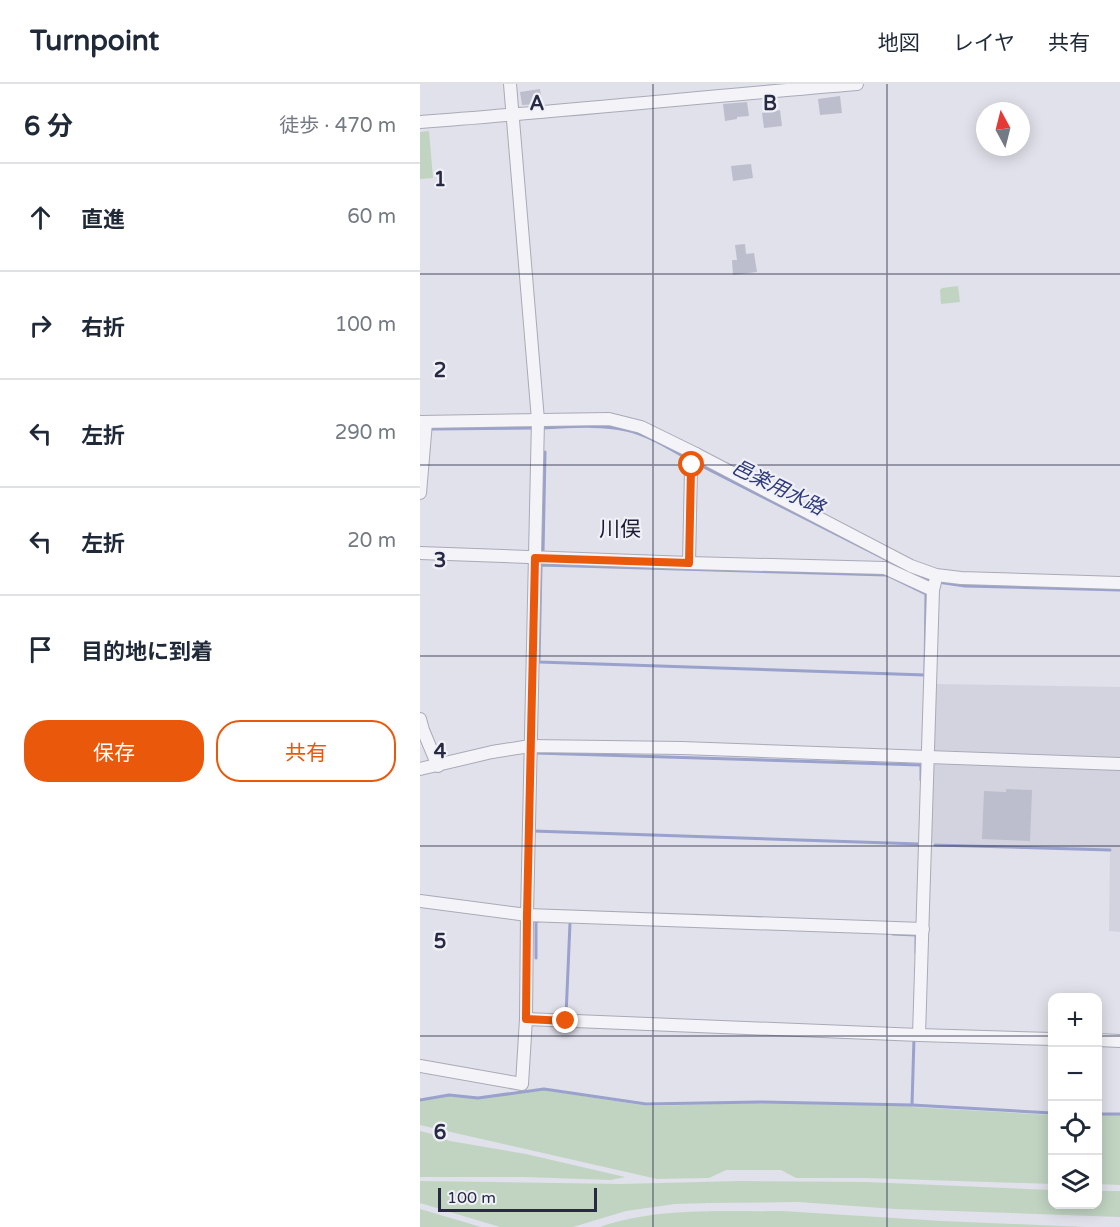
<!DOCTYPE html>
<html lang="ja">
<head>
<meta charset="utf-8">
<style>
  :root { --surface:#fff; --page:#f6f6f7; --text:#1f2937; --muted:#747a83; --line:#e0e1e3; --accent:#ea580c }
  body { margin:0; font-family:"Varela Round","Noto Sans JP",sans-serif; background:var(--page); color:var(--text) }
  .controls { position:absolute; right:18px; bottom:18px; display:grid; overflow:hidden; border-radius:12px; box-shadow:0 3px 15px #0003 }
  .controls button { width:54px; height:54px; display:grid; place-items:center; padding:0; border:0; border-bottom:2px solid var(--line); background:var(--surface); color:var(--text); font:30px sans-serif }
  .compass { position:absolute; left:556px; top:18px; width:54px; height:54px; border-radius:50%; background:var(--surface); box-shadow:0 3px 15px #0003; rotate:353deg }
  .scale { position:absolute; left:18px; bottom:15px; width:159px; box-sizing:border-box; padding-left:6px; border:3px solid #282943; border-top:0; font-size:16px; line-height:21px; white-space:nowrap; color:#282943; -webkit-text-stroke:4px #f0f1f7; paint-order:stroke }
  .stop { position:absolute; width:18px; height:18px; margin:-14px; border:4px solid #ea580c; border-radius:50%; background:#fff }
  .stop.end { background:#ea580c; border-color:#fff; box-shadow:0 2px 6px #0008 }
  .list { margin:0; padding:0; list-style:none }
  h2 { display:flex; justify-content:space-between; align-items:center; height:78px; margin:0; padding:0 24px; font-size:26px }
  h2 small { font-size:20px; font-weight:400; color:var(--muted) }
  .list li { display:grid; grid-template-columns:39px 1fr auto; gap:18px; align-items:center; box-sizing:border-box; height:108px; padding:0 24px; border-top:2px solid var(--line) }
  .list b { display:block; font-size:22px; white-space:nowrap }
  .list em { font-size:20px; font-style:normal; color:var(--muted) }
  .actions { display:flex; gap:12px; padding:18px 24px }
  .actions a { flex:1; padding:14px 0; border:2px solid var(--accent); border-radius:24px; text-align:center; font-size:21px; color:var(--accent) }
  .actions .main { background:var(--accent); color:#fff }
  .icon { flex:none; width:33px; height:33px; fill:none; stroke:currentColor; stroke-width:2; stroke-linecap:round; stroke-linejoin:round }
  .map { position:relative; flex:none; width:700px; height:1143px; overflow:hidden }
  header { display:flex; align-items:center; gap:36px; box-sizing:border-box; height:84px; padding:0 30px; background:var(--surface); border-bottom:2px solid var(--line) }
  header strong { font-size:28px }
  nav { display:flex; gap:33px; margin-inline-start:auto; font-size:21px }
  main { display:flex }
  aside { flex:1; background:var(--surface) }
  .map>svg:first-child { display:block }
  .built { fill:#d2d3df }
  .green { fill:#c1d4c2 }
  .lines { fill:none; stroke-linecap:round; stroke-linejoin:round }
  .stream { stroke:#99a1cc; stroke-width:3 }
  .building { fill:#bdbecd }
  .minor-casing { stroke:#a9aab8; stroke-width:14 }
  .minor { stroke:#f3f3f8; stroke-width:12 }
  .route { stroke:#ea580c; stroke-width:8 }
  .grid { fill:none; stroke:#282943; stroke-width:1.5; stroke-opacity:0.55 }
  .labels { text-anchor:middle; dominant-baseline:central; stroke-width:4.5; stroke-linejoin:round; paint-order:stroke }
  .water-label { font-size:20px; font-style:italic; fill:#2f3879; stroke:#f0f1f7 }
  .quarter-label { font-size:21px; fill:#1a1a33; stroke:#f0f1f7 }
  .grid-label { font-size:20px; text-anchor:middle; font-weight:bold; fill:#282943; stroke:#f0f1f7; stroke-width:4.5; stroke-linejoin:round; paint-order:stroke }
</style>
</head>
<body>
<header>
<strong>Turnpoint</strong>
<nav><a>地図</a><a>レイヤ</a><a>共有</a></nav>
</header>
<main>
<aside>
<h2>6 分<small>徒歩 · 470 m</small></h2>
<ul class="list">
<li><svg class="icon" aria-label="ahead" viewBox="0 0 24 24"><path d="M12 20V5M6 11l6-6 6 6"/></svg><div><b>直進</b></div><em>60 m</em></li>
<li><svg class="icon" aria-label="right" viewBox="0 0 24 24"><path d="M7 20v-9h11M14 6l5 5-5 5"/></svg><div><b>右折</b></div><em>100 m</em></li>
<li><svg class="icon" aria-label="left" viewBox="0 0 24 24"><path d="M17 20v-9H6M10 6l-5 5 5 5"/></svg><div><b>左折</b></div><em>290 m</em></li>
<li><svg class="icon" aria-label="left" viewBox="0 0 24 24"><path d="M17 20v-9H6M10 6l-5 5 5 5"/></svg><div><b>左折</b></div><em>20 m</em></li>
<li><svg class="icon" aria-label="arrive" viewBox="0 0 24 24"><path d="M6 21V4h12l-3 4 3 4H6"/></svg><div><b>目的地に到着</b></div></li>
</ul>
<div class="actions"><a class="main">保存</a><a>共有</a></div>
</aside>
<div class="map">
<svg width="700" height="1143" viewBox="0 0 700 1143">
  <rect width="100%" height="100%" fill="#e0e1ea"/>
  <path class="built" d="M 516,600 L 700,603 L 700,848 L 689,847 L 690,765 L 511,759 Z"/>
  <g class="green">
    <path d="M 9,47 L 13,94 L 0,95 L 0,48 Z"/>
    <path d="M 538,202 L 540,218 L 521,220 L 520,206 L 522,204 Z"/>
    <path d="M 123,1006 L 228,1022 L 335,1019 L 489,1022 L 492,1023 L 632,1031 L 632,1100 L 446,1094 L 376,1094 L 361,1086 L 306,1086 L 289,1094 L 237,1095 L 0,1041 L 0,1017 L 29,1012 L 58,1015 Z"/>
    <path d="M 678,1031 L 700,1031 L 700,1101 L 678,1100 Z"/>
    <path d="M 0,1047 L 12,1050 L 30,1057 L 106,1070 L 205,1093 L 191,1096 L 104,1093 L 0,1093 Z"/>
    <path d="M 0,1097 L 201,1100 L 320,1097 L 446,1098 L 632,1106 L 632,1120 L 678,1120 L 678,1107 L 700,1107 L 700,1133 L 475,1125 L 378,1118 L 290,1119 L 255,1120 L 206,1127 L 153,1143 L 80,1143 L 0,1119 Z"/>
    <path d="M 0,1125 L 61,1143 L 0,1143 Z"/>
    <path d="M 362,1127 L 522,1137 L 665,1143 L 180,1143 C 238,1123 301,1128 362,1127 Z"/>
  </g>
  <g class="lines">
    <g class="stream">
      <path d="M 122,344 C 149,343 179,340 206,346 C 229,351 250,365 270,376"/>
      <path d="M 8,345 L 115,344"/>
      <path d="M 276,379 L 479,482"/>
      <path d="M 123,469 L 125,368"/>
      <path d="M 121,481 L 467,491 L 506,510 L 505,591 L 119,578 Z"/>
      <path d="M 487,487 L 512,496"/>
      <path d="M 518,498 L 545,502 L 700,506"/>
      <path d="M 116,669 L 501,681 L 501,696"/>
      <path d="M 113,747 L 499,760"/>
      <path d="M 515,761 L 690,766"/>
      <path d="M 473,850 L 496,851 L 496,869"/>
      <path d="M 116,874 L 116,837 L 119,837"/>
      <path d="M 146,932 L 150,839"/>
      <path d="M 0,1016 L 29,1011 L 58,1014 L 124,1005 L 226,1020 L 339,1018 L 492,1021 L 632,1029"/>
      <path d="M 492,1021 L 494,954"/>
      <path d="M 678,1030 L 700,1030"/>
    </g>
  </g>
  <g class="building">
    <path d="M 120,5 L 122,20 L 102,21 L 100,8 Z"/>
    <path d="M 420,12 L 422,29 L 400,31 L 398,15 Z"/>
    <path d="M 327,18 L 329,32 L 317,33 L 317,35 L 305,37 L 303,20 Z"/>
    <path d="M 360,26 L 362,42 L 344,44 L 342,29 Z"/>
    <path d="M 331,80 L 333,94 L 313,97 L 311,82 Z"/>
    <path d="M 325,160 L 326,170 L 334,169 L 337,188 L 313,191 L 312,176 L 317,176 L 315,161 Z"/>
    <path d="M 586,705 L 612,706 L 610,757 L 562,755 L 564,707 L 586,708 Z"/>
  </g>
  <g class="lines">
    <g class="minor-casing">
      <g id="minor">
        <path d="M 0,38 C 146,27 291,12 437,0"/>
        <path d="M 0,338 L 189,335 L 221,343 L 276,370 L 491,482 L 516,491 L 541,494 L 700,499"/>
        <path d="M 0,409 L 6,338"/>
        <path d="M 0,469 L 269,479 L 465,484 L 513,506"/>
        <path d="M 269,479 L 271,385 L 276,370"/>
        <path d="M 0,635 L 3,646 L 18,682"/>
        <path d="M 0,685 L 72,668 L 110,662 L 262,664 L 700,680"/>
        <path d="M 0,817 L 107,831 L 503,845"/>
        <path d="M 106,935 L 499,951 L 632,955"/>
        <path d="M 499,951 L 513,506 L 515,498"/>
        <path d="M 678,956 L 700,957"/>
        <path d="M 0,982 L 102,1000 L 106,935 L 107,831 L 118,336 L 90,0"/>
      </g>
    </g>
    <use href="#minor" class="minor"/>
  </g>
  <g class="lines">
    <path class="route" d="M 146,937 L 106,935 L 107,831 L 115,474 L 269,479 L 271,385 L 272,381"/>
  </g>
  <path class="grid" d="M 233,0 L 233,1143M 467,0 L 467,1143M 0,190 L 700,190M 0,381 L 700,381M 0,572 L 700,572M 0,762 L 700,762M 0,952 L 632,952M 678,952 L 700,952"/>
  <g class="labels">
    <g class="water-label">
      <text transform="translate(358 404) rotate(26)">邑楽用水路</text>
    </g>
    <g class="quarter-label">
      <text x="200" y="445">川俣</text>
    </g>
  </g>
  <g class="grid-label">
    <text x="117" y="26">A</text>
    <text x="350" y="26">B</text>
    <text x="20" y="102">1</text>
    <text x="20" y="293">2</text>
    <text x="20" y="483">3</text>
    <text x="20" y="674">4</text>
    <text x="20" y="864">5</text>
    <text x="20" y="1055">6</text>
  </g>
</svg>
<div class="controls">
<button>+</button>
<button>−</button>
<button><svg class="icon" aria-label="locate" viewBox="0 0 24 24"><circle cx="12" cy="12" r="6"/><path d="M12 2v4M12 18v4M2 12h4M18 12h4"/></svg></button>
<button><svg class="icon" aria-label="layers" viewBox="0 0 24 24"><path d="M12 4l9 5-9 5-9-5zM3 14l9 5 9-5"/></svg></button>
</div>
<svg class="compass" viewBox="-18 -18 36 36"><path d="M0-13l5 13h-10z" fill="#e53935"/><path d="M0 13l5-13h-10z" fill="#747a83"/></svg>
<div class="scale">100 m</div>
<div class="stop" style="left:272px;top:381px"></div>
<div class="stop end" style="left:146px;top:937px"></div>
</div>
</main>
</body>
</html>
